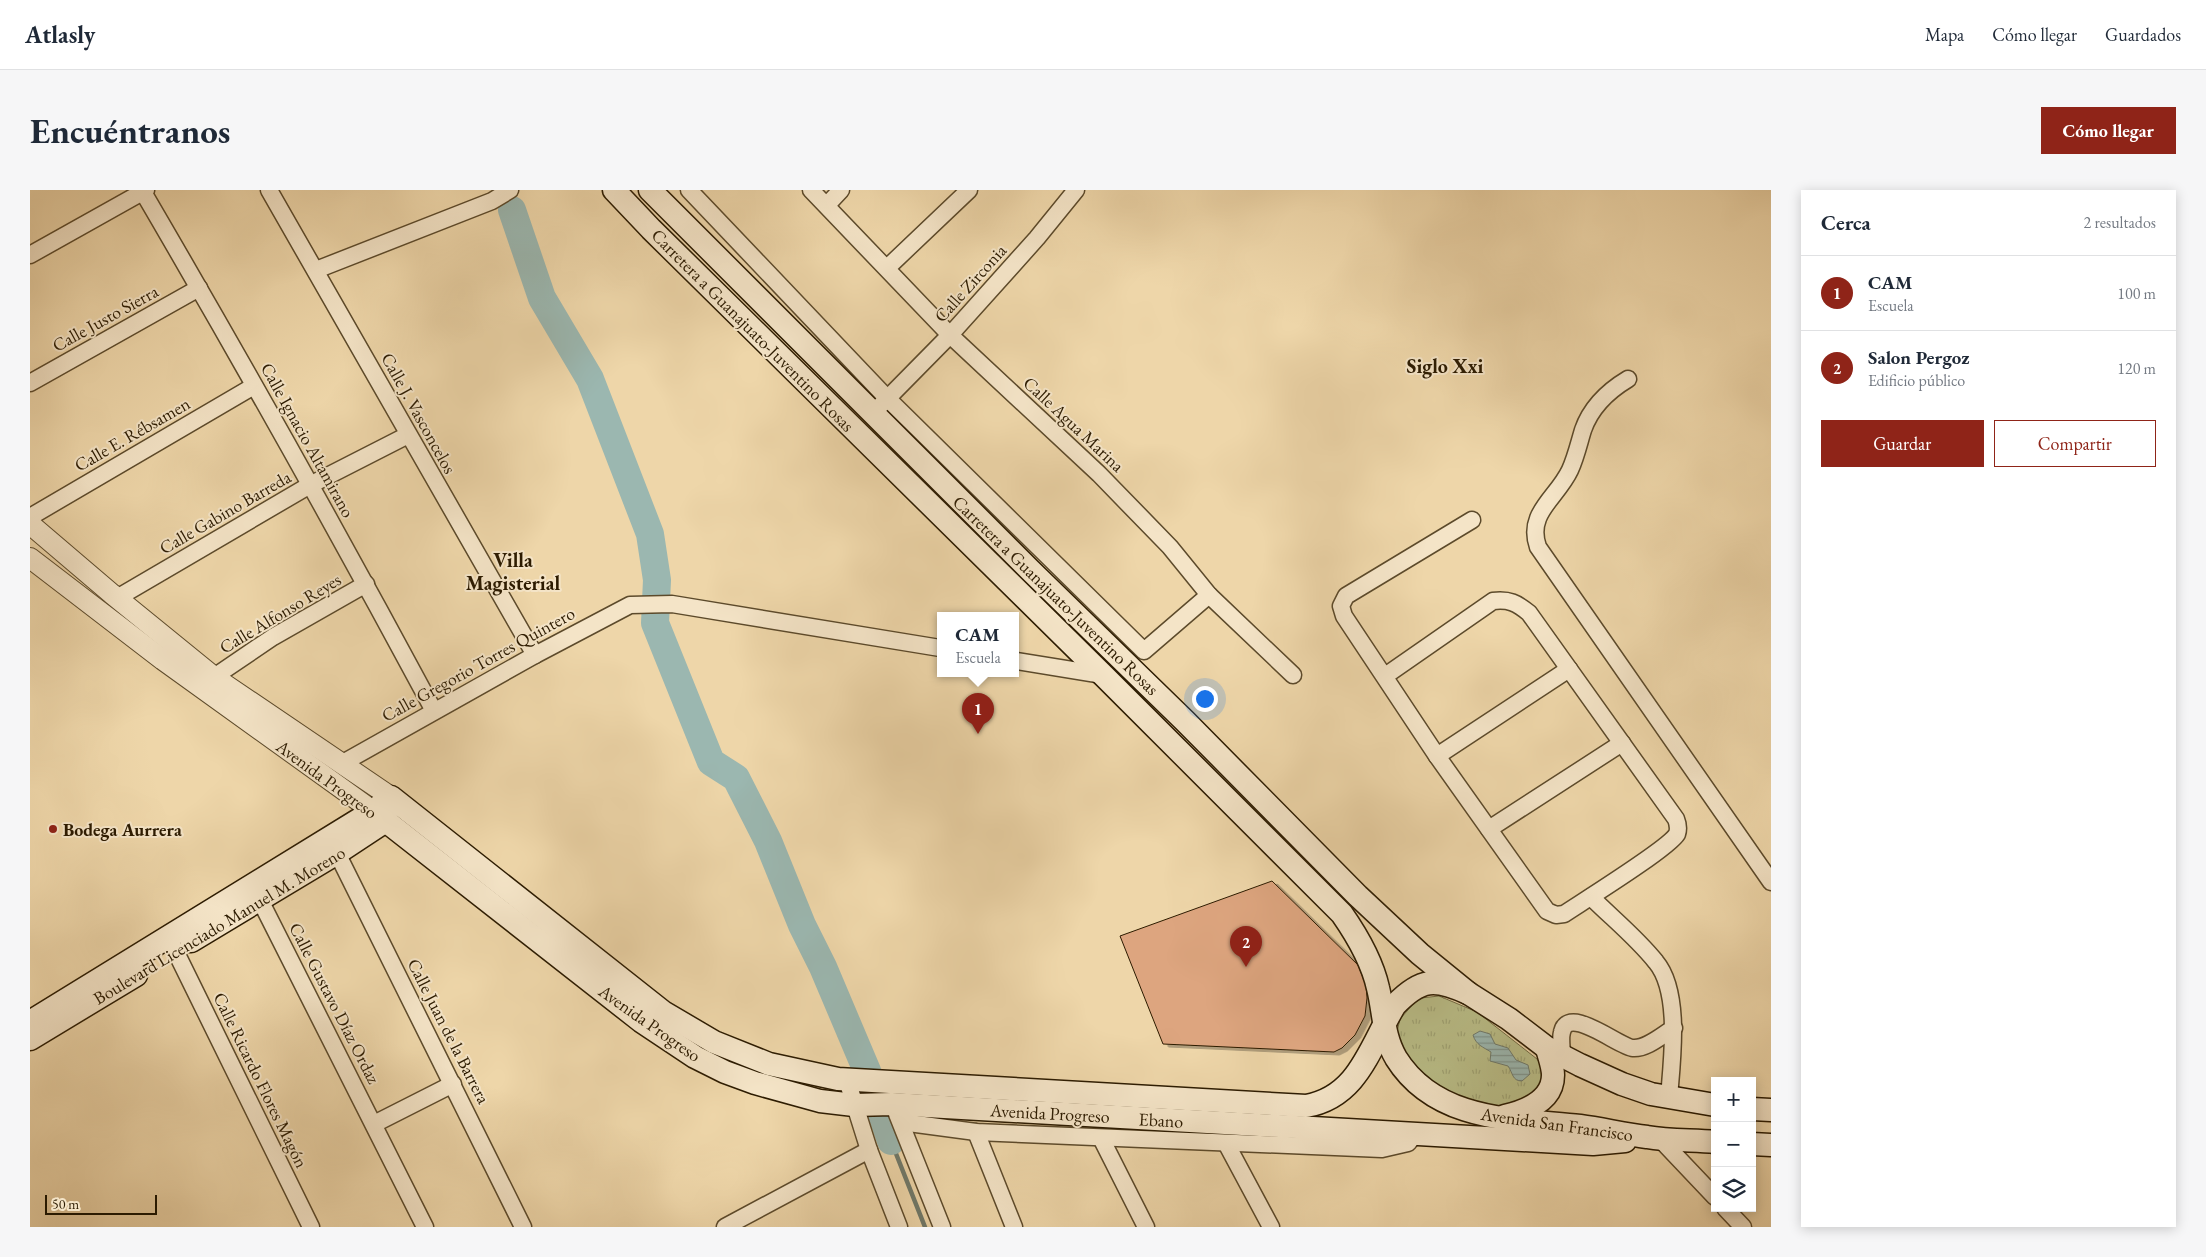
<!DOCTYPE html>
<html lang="es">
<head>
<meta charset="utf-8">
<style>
  :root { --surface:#fff; --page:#f6f6f7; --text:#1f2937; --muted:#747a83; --line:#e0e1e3; --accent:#8f2418 }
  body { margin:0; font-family:"EB Garamond",serif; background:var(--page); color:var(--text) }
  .controls { position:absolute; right:15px; bottom:15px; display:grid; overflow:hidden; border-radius:0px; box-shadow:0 2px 12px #0003 }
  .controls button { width:45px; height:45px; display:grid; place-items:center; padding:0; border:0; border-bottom:1px solid var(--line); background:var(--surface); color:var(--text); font:25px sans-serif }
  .scale { position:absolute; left:15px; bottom:12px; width:112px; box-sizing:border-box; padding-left:5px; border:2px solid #2c1b01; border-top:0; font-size:14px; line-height:18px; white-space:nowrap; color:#2c1b01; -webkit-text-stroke:4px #f4e4c7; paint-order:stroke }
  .you { position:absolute; left:1174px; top:508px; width:18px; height:18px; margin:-12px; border:4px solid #fff; border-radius:50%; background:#1a73e8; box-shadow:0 0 0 8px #1a73e833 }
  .badge { display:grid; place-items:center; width:32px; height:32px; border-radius:50%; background:var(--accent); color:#fff; font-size:16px; font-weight:700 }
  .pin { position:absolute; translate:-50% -41px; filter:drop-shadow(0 1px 2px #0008) }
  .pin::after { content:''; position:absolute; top:26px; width:18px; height:15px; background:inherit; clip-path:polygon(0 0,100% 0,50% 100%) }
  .popup { position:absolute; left:907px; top:422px; width:82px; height:65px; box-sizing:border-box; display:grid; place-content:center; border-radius:0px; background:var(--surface); filter:drop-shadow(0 1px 4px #0005); font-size:16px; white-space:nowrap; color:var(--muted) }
  .popup b { font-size:19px; color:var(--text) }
  .popup::after { content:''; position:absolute; left:50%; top:100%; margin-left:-10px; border:10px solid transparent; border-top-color:var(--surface) }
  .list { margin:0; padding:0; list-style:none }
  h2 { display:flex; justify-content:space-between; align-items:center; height:65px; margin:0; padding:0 20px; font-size:21px }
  h2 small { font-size:16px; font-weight:400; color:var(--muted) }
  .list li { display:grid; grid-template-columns:32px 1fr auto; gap:15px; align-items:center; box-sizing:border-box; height:75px; padding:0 20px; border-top:1px solid var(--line) }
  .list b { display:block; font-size:19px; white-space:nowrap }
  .list p { margin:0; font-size:16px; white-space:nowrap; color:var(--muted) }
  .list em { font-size:16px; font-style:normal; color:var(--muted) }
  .actions { display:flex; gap:10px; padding:15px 20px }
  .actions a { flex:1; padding:11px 0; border:1px solid var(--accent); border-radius:0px; text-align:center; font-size:18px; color:var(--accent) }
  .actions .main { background:var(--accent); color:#fff }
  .icon { flex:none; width:28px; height:28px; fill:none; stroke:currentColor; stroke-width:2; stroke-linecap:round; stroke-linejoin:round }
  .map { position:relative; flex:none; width:1741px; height:1037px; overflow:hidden; border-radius:0px }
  header { display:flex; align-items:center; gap:30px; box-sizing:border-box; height:70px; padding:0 25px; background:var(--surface); border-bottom:1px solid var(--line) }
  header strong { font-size:24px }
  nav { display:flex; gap:28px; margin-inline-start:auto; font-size:18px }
  .intro { display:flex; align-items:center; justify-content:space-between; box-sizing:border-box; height:120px; padding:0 30px }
  h1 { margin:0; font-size:35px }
  .button { padding:12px 22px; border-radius:0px; background:var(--accent); color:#fff; font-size:18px; font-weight:700 }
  main { display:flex; gap:30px; padding:0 30px }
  aside { flex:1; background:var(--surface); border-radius:0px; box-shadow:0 2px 12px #0003 }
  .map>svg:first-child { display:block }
  .park { fill:url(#park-tufts); stroke:#726c44 }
  .water { fill:url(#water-rules); stroke:#6f796a }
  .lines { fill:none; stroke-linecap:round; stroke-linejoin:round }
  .stream { stroke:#6f796a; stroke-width:4.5 }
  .river { stroke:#9bb7b0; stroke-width:28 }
  .building { fill:#dda57f; stroke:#2c1b01; filter:url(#shadow) }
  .minor-casing { stroke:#5c4a2b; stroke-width:19 }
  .tertiary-casing { stroke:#5c4a2b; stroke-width:22 }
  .secondary-casing { stroke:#2c1b01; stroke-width:25 }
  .minor { stroke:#f4e4c7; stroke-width:16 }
  .tertiary { stroke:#f4e4c7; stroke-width:20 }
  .secondary { stroke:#f4e4c7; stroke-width:22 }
  .poi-dot { fill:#8f2418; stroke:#f4e4c7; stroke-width:2 }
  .labels { text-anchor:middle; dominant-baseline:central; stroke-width:4; stroke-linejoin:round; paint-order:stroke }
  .street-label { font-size:18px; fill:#2c1b01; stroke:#f4e4c7 }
  .poi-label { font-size:18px; font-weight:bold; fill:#2c1b01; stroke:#f4e4c7; text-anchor:start }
  .quarter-label { font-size:20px; font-weight:bold; fill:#2c1b01; stroke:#f4e4c7 }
</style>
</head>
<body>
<header>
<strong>Atlasly</strong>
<nav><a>Mapa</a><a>Cómo llegar</a><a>Guardados</a></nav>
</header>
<div class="intro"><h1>Encuéntranos</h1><a class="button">Cómo llegar</a></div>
<main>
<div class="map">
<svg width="1741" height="1037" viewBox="0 0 1741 1037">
  <defs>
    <pattern id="park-tufts" width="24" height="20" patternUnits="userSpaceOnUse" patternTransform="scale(1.25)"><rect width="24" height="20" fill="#b9bd87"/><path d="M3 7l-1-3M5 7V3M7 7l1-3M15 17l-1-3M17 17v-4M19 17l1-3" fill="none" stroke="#9fa273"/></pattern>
    <pattern id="water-rules" width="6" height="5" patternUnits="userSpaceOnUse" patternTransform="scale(1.25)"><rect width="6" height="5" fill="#9bb7b0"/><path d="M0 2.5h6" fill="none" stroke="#7f948d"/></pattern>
    <filter id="shadow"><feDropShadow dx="5.5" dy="3" stdDeviation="0" flood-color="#0004"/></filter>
  </defs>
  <rect width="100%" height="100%" fill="#eed6a9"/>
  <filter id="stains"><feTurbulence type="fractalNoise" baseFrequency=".004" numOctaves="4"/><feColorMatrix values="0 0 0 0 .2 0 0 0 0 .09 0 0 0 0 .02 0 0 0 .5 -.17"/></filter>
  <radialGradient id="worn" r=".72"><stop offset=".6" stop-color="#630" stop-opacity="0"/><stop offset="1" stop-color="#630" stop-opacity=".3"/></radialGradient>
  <path class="park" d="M 1409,806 L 1447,822 L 1507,869 C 1518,885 1513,894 1503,909 L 1478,915 L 1464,916 L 1415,903 L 1378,874 L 1367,842 L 1370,829 L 1385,812 L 1391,808 Z"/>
  <path class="water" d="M 1450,841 L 1460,844 L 1465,854 L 1478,858 L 1486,870 L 1498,875 L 1500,884 L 1492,891 C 1482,891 1483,883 1478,876 L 1460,871 L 1461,862 C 1453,857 1446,855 1443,845 Z"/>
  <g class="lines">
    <path class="stream" d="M 861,951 L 895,1037"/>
    <path class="river" d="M 482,20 L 512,108 L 560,189 L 620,344 L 627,390 L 625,433 L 681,572 L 706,588 L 738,651 L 772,735 L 793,777 L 837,881 L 861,951"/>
  </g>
  <path class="building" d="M 1242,691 L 1328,775 L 1336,795 L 1337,808 L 1335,826 L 1325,845 L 1312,858 L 1304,862 L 1133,854 L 1090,746 Z"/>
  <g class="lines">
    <g class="minor-casing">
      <g id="minor">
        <path d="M 239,0 L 505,465"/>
        <path d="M 659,0 L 857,208 L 1114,461 L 1179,405"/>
        <path d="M 781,0 L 920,145 L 1069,284 L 1140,357 L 1179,405 L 1263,485"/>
        <path d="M 113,2 C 213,173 310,346 404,521"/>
        <path d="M 797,15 L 811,0"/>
        <path d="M 0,65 L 116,0"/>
        <path d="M 857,78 L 939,0"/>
        <path d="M 286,80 L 462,11 L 480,0"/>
        <path d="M 1598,189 C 1578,201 1561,217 1553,240 C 1549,253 1546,267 1540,280 C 1527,308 1496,323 1508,357 L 1741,692"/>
        <path d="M 0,193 L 169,98"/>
        <path d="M 851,215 L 920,145 L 1007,48 L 1046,0"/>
        <path d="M 0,327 L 224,196"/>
        <path d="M 87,408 L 280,295 L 378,245"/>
        <path d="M 986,471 L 1073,485"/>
        <path d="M 1355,486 L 1463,411 C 1479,409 1487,413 1499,423 L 1646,629 C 1648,634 1649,638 1647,644 C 1639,658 1552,712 1534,724 L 1526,725 L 1517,721 L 1407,566 L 1314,426 L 1311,416 L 1316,406 L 1442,330"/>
        <path d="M 184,487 L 243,447 L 336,394"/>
        <path d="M 1407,566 L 1539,479"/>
        <path d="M 311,574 L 505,465 L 600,415 L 642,414 L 910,458"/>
        <path d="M 1459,639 L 1592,553"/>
        <path d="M 307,663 L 493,1037"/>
        <path d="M 1561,707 C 1582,728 1607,748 1626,772 C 1651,802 1642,870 1639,907"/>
        <path d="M 230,710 L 395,1037"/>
        <path d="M 139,748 L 281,1037"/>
        <path d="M 1532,865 C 1532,858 1530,849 1532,842 C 1538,814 1589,857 1603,858 C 1617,859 1632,845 1644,838"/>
        <path d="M 817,890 L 839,960 L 869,1037"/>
        <path d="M 867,924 L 912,1037"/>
        <path d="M 871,932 L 946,942 L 1352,959 L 1378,953 L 1385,944"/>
        <path d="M 344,934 L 423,894"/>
        <path d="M 946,942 L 984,1037"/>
        <path d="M 1071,948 L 1116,1037"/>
        <path d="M 1630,949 L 1685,1007"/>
        <path d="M 1196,953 L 1241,1037"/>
        <path d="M 1695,1018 L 1713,1037"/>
        <path d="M 695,1037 L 839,960"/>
      </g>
    </g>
    <g class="tertiary-casing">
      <g id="tertiary">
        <path d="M 0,334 L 82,404 L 184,487 L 361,607"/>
        <path d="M 0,368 L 133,470 L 343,621"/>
      </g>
    </g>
    <g class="secondary-casing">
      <g id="secondary">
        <path d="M 584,0 L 621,39 L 1073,485 L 1312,724 C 1328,747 1342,771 1348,798 C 1354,822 1353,846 1366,868 C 1406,932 1484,929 1550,936 C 1572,939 1594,944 1617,947 C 1639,951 1662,950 1685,952"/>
        <path d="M 620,0 L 1000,380 L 1155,531 L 1328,706 L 1390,764 L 1438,803 L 1479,829 L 1517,858 L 1550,875 L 1592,894 L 1621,904 L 1685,915"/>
        <path d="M 343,621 L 611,831 L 665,867 L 695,882 L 725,893 L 790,911 L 824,915 L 862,914 L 1563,954 L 1595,951"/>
        <path d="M 161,751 L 307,663 L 357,630"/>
        <path d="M 0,832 L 343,621 L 361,607 L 633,822 L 684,852 L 739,874 L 808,889 L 1276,916 C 1329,907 1340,856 1365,815 C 1391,788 1405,788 1438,803"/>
        <path d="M 0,849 L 106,785"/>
        <path d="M 1722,919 L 1741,920"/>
        <path d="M 1475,926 C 1496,921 1523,911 1523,885 C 1523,876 1519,867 1517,858"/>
        <path d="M 1722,954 L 1741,955"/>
      </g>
    </g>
    <use href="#minor" class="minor"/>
    <use href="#tertiary" class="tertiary"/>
    <use href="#secondary" class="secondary"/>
  </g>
  <circle class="poi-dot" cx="23" cy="639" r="5"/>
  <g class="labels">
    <g class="street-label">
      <text transform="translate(940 93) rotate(-48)">Calle Zirconia</text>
      <text transform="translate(75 128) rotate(-29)">Calle Justo Sierra</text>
      <text transform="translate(723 140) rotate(45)">Carretera a Guanajuato-Juventino Rosas</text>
      <text transform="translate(389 223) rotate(61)">Calle J. Vasconcelos</text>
      <text transform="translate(1044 234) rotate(43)">Calle Agua Marina</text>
      <text transform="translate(102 244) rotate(-30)">Calle E. Rébsamen</text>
      <text transform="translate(278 250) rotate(61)">Calle Ignacio Altamirano</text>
      <text transform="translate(195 322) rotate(-30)">Calle Gabino Barreda</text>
      <text transform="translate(1026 405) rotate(44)">Carretera a Guanajuato-Juventino Rosas</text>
      <text transform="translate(250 423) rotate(-31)">Calle Alfonso Reyes</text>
      <text transform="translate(448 474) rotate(-29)">Calle Gregorio Torres Quintero</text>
      <text transform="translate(297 589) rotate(36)">Avenida Progreso</text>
      <text transform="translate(189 735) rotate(-31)">Boulevard Licenciado Manuel M. Moreno</text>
      <text transform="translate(305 813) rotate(63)">Calle Gustavo Díaz Ordaz</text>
      <text transform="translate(620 833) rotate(35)">Avenida Progreso</text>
      <text transform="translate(419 841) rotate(63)">Calle Juan de la Barrera</text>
      <text transform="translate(231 890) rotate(64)">Calle Ricardo Flores Magón</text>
      <text transform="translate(1020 923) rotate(3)">Avenida Progreso</text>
      <text transform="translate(1131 930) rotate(3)">Ebano</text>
      <text transform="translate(1527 934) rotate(8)">Avenida San Francisco</text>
    </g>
    <g class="poi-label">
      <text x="33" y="639">Bodega Aurrera</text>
    </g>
    <g class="quarter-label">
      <text x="1415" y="176">Siglo Xxi</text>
      <text x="483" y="370">Villa<tspan x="483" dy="23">Magisterial</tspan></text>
    </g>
  </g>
  <rect width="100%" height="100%" filter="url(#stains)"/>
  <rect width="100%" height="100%" fill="url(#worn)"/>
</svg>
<div class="controls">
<button>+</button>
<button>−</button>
<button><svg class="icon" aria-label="layers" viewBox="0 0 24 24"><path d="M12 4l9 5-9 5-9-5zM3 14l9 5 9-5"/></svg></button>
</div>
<div class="scale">50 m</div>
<div class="you"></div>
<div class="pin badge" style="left:948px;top:544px">1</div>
<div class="popup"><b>CAM</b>Escuela</div>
<div class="pin badge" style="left:1216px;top:777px">2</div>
</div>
<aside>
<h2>Cerca<small>2 resultados</small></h2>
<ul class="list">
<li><span class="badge">1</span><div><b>CAM</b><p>Escuela</p></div><em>100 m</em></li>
<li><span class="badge">2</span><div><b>Salon Pergoz</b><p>Edificio público</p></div><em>120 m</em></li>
</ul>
<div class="actions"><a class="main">Guardar</a><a>Compartir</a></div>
</aside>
</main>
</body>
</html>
